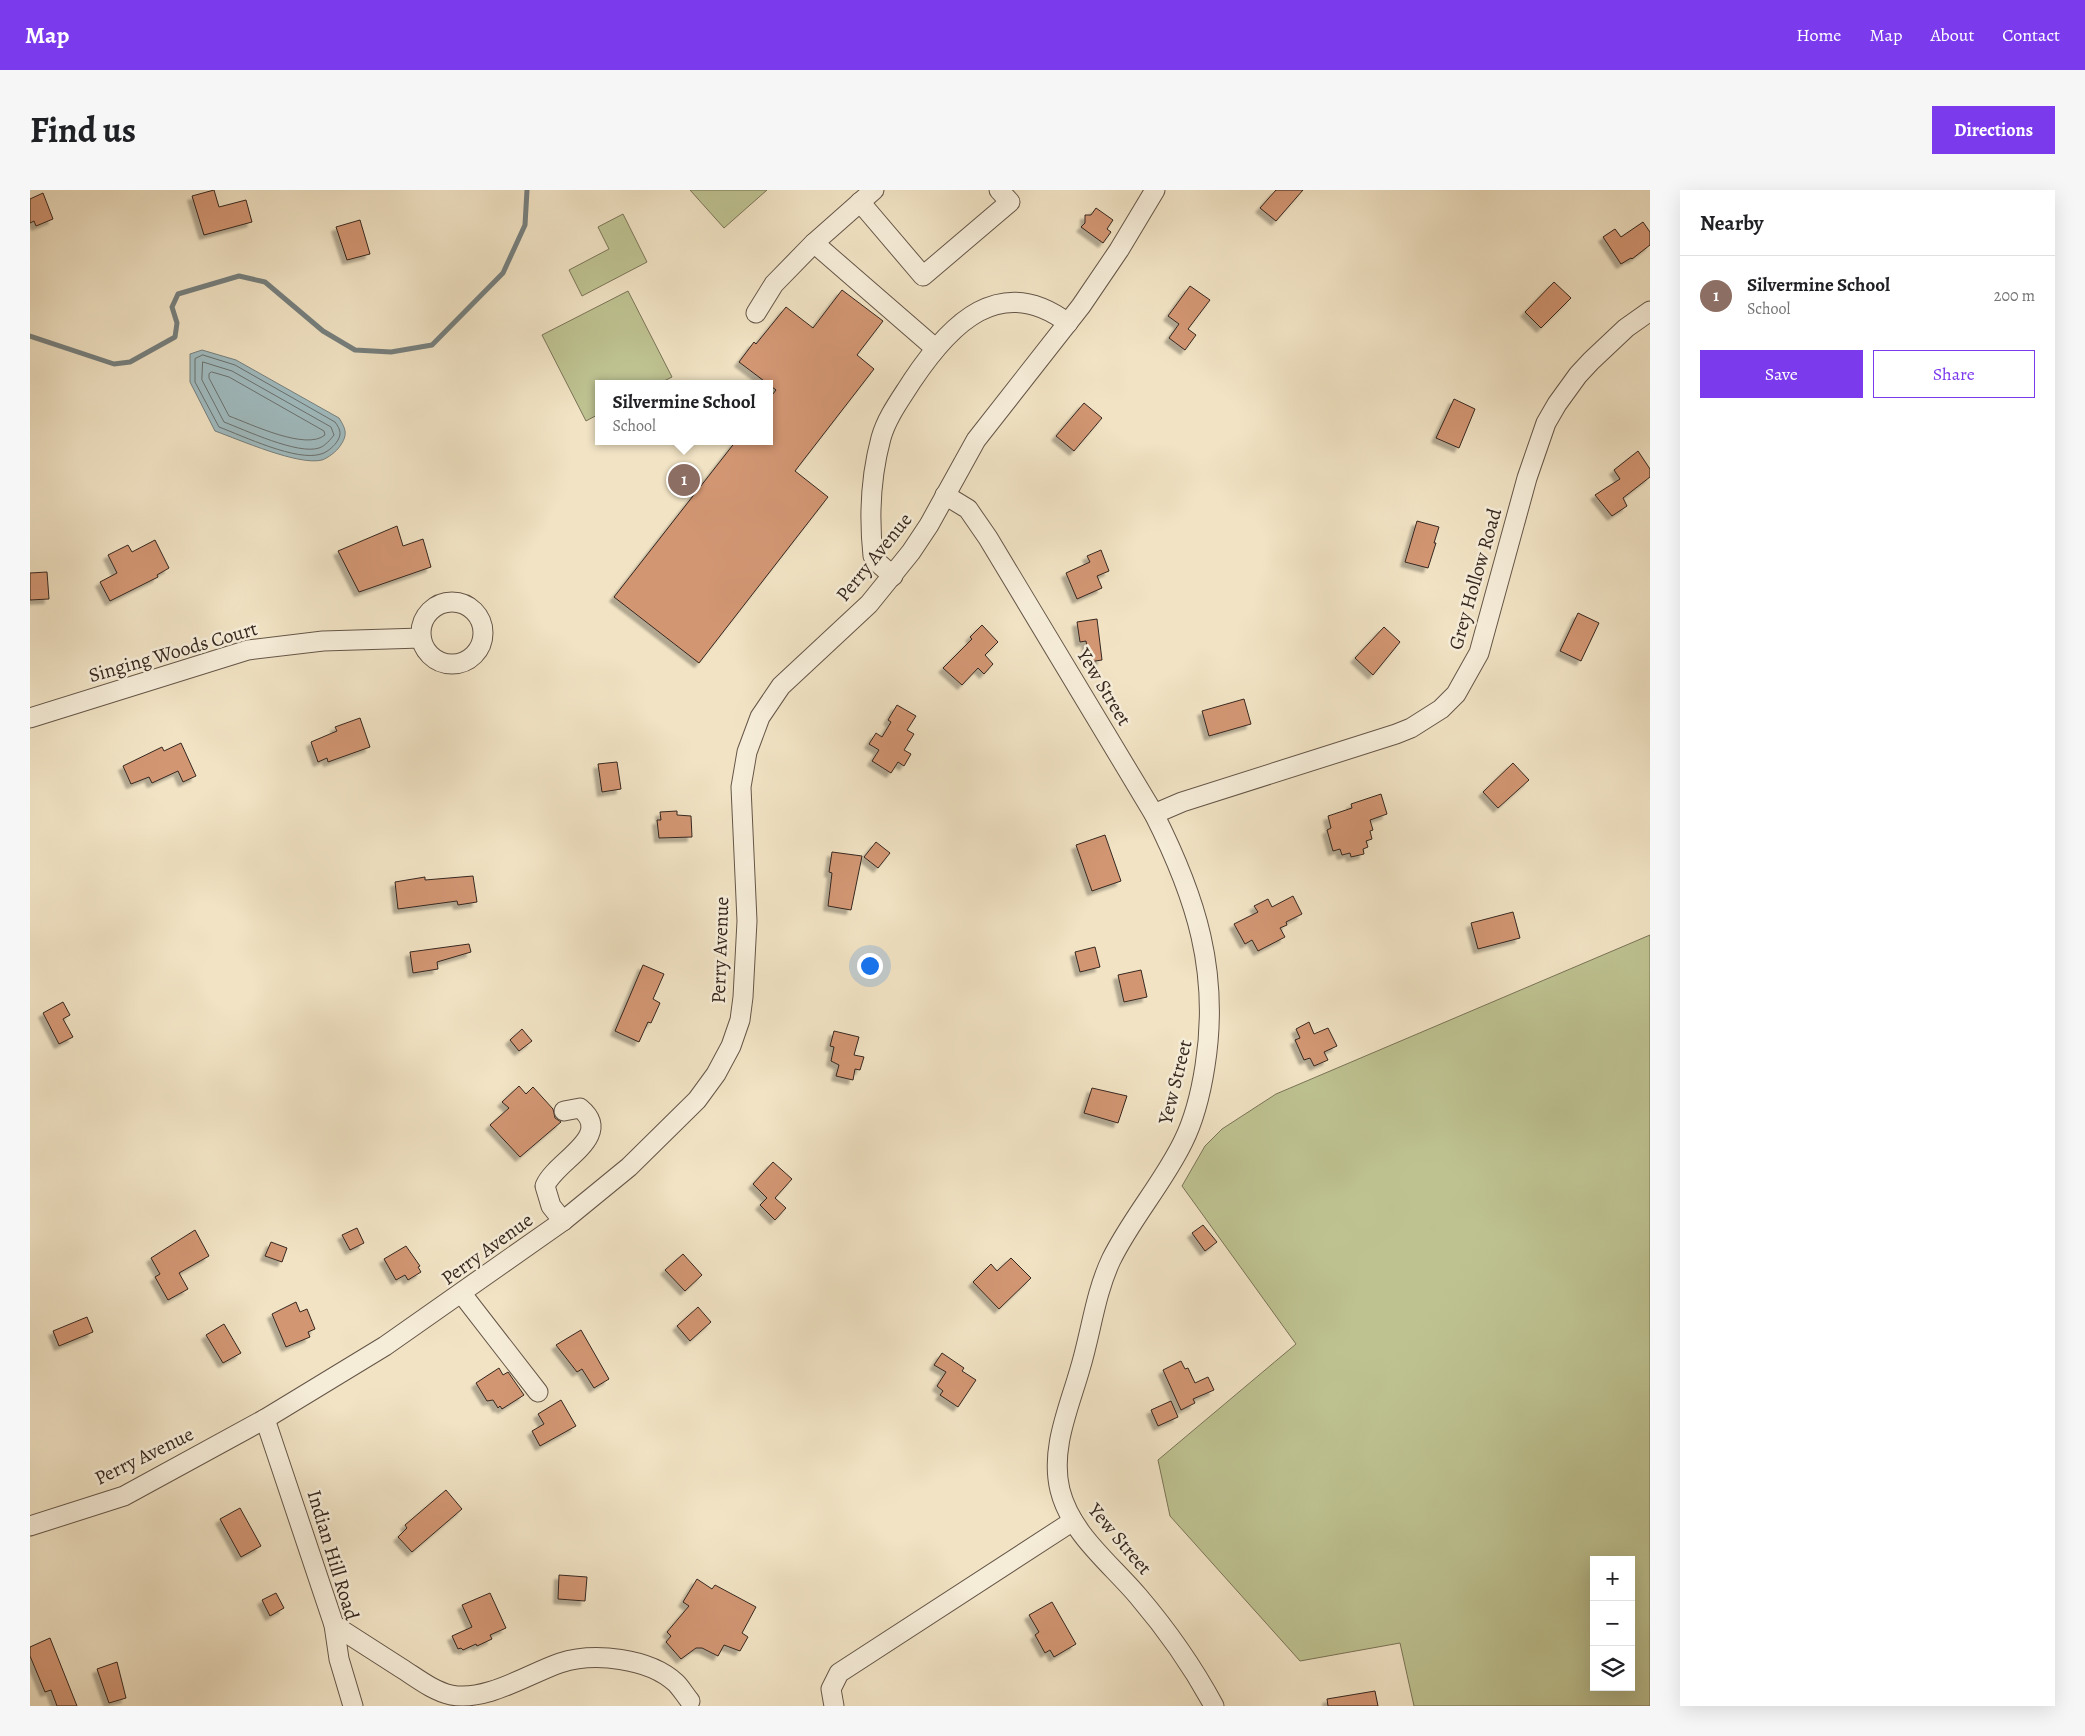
<!DOCTYPE html>
<html lang="en">
<head>
<meta charset="utf-8">
<style>
  :root { --surface:#fff; --page:#f6f6f6; --text:#202124; --muted:#757577; --line:#e0e0e0; --accent:#7c3aed }
  body { margin:0; font-family:Alegreya,serif; background:var(--page); color:var(--text) }
  .controls { position:absolute; right:15px; bottom:15px; display:grid; overflow:hidden; border-radius:0px; box-shadow:0 5px 20px #0002 }
  .controls button { width:45px; height:45px; display:grid; place-items:center; padding:0; border:0; border-bottom:1px solid var(--line); background:var(--surface); color:var(--text); font:25px sans-serif }
  .you { position:absolute; left:839px; top:775px; width:18px; height:18px; margin:-12px; border:4px solid #fff; border-radius:50%; background:#1a73e8; box-shadow:0 0 0 8px #1a73e833 }
  .badge { display:grid; place-items:center; width:32px; height:32px; border-radius:50%; background:var(--accent); color:#fff; font-size:16px; font-weight:700 }
  .pin { position:absolute; translate:-50% -50%; border:2px solid #fff; box-shadow:0 1px 5px #0006 }
  .popup { position:absolute; left:565px; top:190px; width:178px; height:65px; box-sizing:border-box; display:grid; place-content:center; border-radius:0px; background:var(--surface); filter:drop-shadow(0 1px 4px #0005); font-size:16px; white-space:nowrap; color:var(--muted) }
  .popup b { font-size:19px; color:var(--text) }
  .popup::after { content:''; position:absolute; left:50%; top:100%; margin-left:-10px; border:10px solid transparent; border-top-color:var(--surface) }
  .list { margin:0; padding:0; list-style:none }
  h2 { display:flex; justify-content:space-between; align-items:center; height:65px; margin:0; padding:0 20px; font-size:21px }
  h2 small { font-size:16px; font-weight:400; color:var(--muted) }
  .list li { display:grid; grid-template-columns:32px 1fr auto; gap:15px; align-items:center; box-sizing:border-box; height:80px; padding:0 20px; border-top:1px solid var(--line) }
  .list b { display:block; font-size:19px; white-space:nowrap }
  .list p { margin:0; font-size:16px; white-space:nowrap; color:var(--muted) }
  .list em { font-size:16px; font-style:normal; color:var(--muted) }
  .actions { display:flex; gap:10px; padding:15px 20px }
  .actions a { flex:1; padding:11px 0; border:1px solid var(--accent); border-radius:0px; text-align:center; font-size:18px; color:var(--accent) }
  .actions .main { background:var(--accent); color:#fff }
  .icon { flex:none; width:28px; height:28px; fill:none; stroke:currentColor; stroke-width:2; stroke-linecap:round; stroke-linejoin:round }
  .map { position:relative; flex:none; width:1620px; height:1516px; overflow:hidden; border-radius:0px }
  header { display:flex; align-items:center; gap:30px; box-sizing:border-box; height:70px; padding:0 25px; background:var(--accent); color:#fff }
  header strong { font-size:24px }
  nav { display:flex; gap:28px; margin-inline-start:auto; font-size:18px }
  .intro { display:flex; align-items:center; justify-content:space-between; box-sizing:border-box; height:120px; padding:0 30px }
  h1 { margin:0; font-size:35px }
  .button { padding:12px 22px; border-radius:0px; background:var(--accent); color:#fff; font-size:18px; font-weight:700 }
  main { display:flex; gap:30px; padding:0 30px }
  aside { flex:1; background:var(--surface); border-radius:0px; box-shadow:0 5px 20px #0002 }
  .map>svg:first-child { display:block }
  .green { fill:#bec291; stroke:#7a7458; fill-rule:evenodd }
  .water { fill:#a0bbbf; stroke:#76807f }
  .lines { fill:none; stroke-linecap:round; stroke-linejoin:round }
  .shore { stroke:#6b716f; stroke-width:1 }
  .stream { stroke:#76807f; stroke-width:5 }
  .building { fill:#d29673; stroke:#36271f; filter:url(#shadow) }
  .minor-casing { stroke:#655648; stroke-width:21 }
  .minor { stroke:#f6edd9; stroke-width:19 }
  .labels { text-anchor:middle; dominant-baseline:central; stroke-width:5; stroke-linejoin:round; paint-order:stroke }
  .street-label { font-size:20px; fill:#36271f; stroke:#f6edd9 }
</style>
</head>
<body>
<header>
<strong>Map</strong>
<nav><a>Home</a><a>Map</a><a>About</a><a>Contact</a></nav>
</header>
<div class="intro"><h1>Find us</h1><a class="button">Directions</a></div>
<main>
<div class="map">
<svg width="1620" height="1516" viewBox="0 0 1620 1516">
  <defs>
    <filter id="shadow"><feDropShadow dx="-4.5" dy="4.5" stdDeviation="1" flood-color="#0004"/></filter>
  </defs>
  <rect width="100%" height="100%" fill="#f1e3c4"/>
  <filter id="stains"><feTurbulence type="fractalNoise" baseFrequency=".004" numOctaves="4"/><feColorMatrix values="0 0 0 0 .2 0 0 0 0 .09 0 0 0 0 .02 0 0 0 .5 -.17"/></filter>
  <radialGradient id="worn" r=".72"><stop offset=".6" stop-color="#630" stop-opacity="0"/><stop offset="1" stop-color="#630" stop-opacity=".3"/></radialGradient>
  <g class="green">
    <path d="M 660,0 L 737,0 L 694,38 Z"/>
    <path d="M 593,24 L 617,72 L 552,106 L 539,80 L 579,59 L 568,37 Z"/>
    <path d="M 598,101 L 642,187 L 628,194 L 569,194 L 569,224 L 556,231 L 512,145 Z"/>
    <path d="M 1620,745 L 1620,1516 L 1384,1516 L 1370,1453 L 1270,1471 L 1140,1326 L 1128,1270 L 1266,1154 L 1152,996 L 1175,956 L 1192,939 L 1246,904 ZM 1564,1370 L 1601,1370 L 1601,1497 L 1564,1497 Z"/>
  </g>
  <path class="water" d="M 172,160 L 206,170 L 309,228 C 316,239 318,245 310,256 C 307,261 298,268 292,270 C 269,276 210,250 185,241 L 160,192 L 160,164 Z"/>
  <g class="lines">
    <g class="shore">
      <path d="M 173,165 L 205,175 L 305,232 C 311,240 312,245 306,253 C 303,257 296,263 291,264 C 267,272 213,246 189,237 L 165,192 L 165,169 Z"/>
      <path d="M 173,172 L 202,181 L 301,237 L 304,245 C 300,250 295,256 289,258 C 268,265 215,240 194,232 L 172,190 Z"/>
      <path d="M 182,182 L 199,187 L 294,241 L 295,245 C 276,261 221,234 199,226 L 179,188 L 179,184 Z"/>
    </g>
    <path class="stream" d="M 0,146 L 84,174 L 100,172 L 145,147 L 147,133 L 142,117 L 148,104 L 209,86 L 235,92 L 293,141 L 325,160 L 361,162 L 402,155 L 473,83 L 495,35 L 497,0"/>
  </g>
  <g class="building">
    <path d="M 184,0 L 189,17 L 216,10 L 222,32 L 174,45 L 162,6 Z"/>
    <path d="M 1246,0 L 1273,0 L 1246,31 L 1230,18 Z"/>
    <path d="M 13,3 L 23,29 L 6,36 L 4,31 L 0,33 L 0,9 Z"/>
    <path d="M 1066,18 L 1083,30 L 1077,39 L 1081,42 L 1073,53 L 1051,37 L 1055,33 L 1055,25 L 1061,25 Z"/>
    <path d="M 330,30 L 340,64 L 317,70 L 306,37 Z"/>
    <path d="M 1613,32 L 1620,42 L 1620,55 L 1602,69 L 1601,68 L 1591,74 L 1573,47 L 1585,39 L 1591,47 Z"/>
    <path d="M 1524,92 L 1541,108 L 1511,138 L 1495,122 Z"/>
    <path d="M 1160,96 L 1180,110 L 1158,139 L 1166,145 L 1155,160 L 1139,148 L 1149,134 L 1138,126 Z"/>
    <path d="M 812,100 L 853,131 L 827,165 L 844,179 L 765,281 L 798,307 L 669,473 L 584,407 L 706,251 L 739,251 L 739,209 L 746,200 L 709,172 L 724,152 L 726,154 L 756,117 L 783,138 Z"/>
    <path d="M 1424,209 L 1445,219 L 1429,258 L 1406,248 Z"/>
    <path d="M 1054,213 L 1072,228 L 1044,261 L 1026,246 Z"/>
    <path d="M 1608,261 L 1620,279 L 1620,287 L 1593,308 L 1597,316 L 1582,326 L 1565,305 L 1590,289 L 1584,280 Z"/>
    <path d="M 1387,331 L 1409,337 L 1404,353 L 1406,353 L 1398,378 L 1375,372 Z"/>
    <path d="M 367,336 L 373,356 L 393,349 L 401,377 L 329,402 L 308,361 Z"/>
    <path d="M 125,350 L 139,378 L 127,385 L 128,387 L 80,411 L 70,392 L 87,383 L 78,365 L 98,355 L 102,362 Z"/>
    <path d="M 1071,360 L 1079,381 L 1067,386 L 1072,398 L 1047,409 L 1036,383 L 1060,372 L 1057,366 Z"/>
    <path d="M 17,382 L 19,409 L 0,410 L 0,383 Z"/>
    <path d="M 1548,423 L 1569,433 L 1551,471 L 1530,461 Z"/>
    <path d="M 1067,429 L 1072,470 L 1059,472 L 1056,451 L 1050,452 L 1047,432 Z"/>
    <path d="M 952,435 L 968,452 L 955,465 L 963,474 L 954,484 L 948,478 L 932,495 L 913,478 L 942,449 L 940,447 Z"/>
    <path d="M 1354,437 L 1370,452 L 1343,485 L 1325,468 Z"/>
    <path d="M 1214,509 L 1221,534 L 1179,546 L 1172,521 Z"/>
    <path d="M 867,515 L 886,526 L 877,540 L 884,544 L 874,560 L 881,564 L 874,576 L 868,572 L 861,583 L 842,571 L 849,560 L 839,554 L 846,543 L 852,547 L 861,532 L 858,530 Z"/>
    <path d="M 330,528 L 340,557 L 298,572 L 297,568 L 288,572 L 281,552 L 307,541 L 305,537 Z"/>
    <path d="M 151,553 L 166,586 L 153,592 L 148,581 L 122,593 L 119,587 L 101,594 L 93,576 L 132,557 L 134,561 Z"/>
    <path d="M 587,572 L 591,599 L 572,602 L 568,574 Z"/>
    <path d="M 1483,573 L 1499,590 L 1468,618 L 1453,602 Z"/>
    <path d="M 1351,604 L 1357,624 L 1340,630 L 1343,640 L 1340,641 L 1342,649 L 1336,651 L 1338,657 L 1333,659 L 1334,664 L 1321,667 L 1320,663 L 1312,665 L 1310,659 L 1303,661 L 1297,640 L 1301,638 L 1298,626 L 1322,618 L 1321,614 Z"/>
    <path d="M 647,621 L 647,625 L 661,626 L 662,647 L 629,648 L 627,630 L 631,630 L 630,622 Z"/>
    <path d="M 1075,645 L 1091,691 L 1062,701 L 1046,655 Z"/>
    <path d="M 846,652 L 860,663 L 848,678 L 834,667 Z"/>
    <path d="M 802,662 L 832,666 L 821,720 L 798,716 L 802,683 L 799,682 Z"/>
    <path d="M 443,686 L 447,712 L 428,715 L 427,711 L 368,719 L 365,692 L 395,687 L 395,690 Z"/>
    <path d="M 1263,706 L 1272,724 L 1256,732 L 1257,735 L 1250,738 L 1255,747 L 1228,761 L 1222,750 L 1215,754 L 1204,734 L 1228,722 L 1224,716 L 1238,709 L 1242,717 Z"/>
    <path d="M 1483,722 L 1490,748 L 1448,759 L 1441,733 Z"/>
    <path d="M 439,754 L 441,762 L 407,772 L 408,779 L 383,783 L 380,762 Z"/>
    <path d="M 1065,757 L 1070,777 L 1050,782 L 1045,762 Z"/>
    <path d="M 613,775 L 634,784 L 623,809 L 630,813 L 621,833 L 618,832 L 609,852 L 585,841 Z"/>
    <path d="M 1111,780 L 1117,807 L 1094,812 L 1088,785 Z"/>
    <path d="M 33,812 L 40,825 L 33,829 L 43,847 L 29,854 L 13,823 Z"/>
    <path d="M 1279,832 L 1284,844 L 1298,838 L 1307,856 L 1294,862 L 1298,870 L 1284,876 L 1280,868 L 1274,870 L 1265,850 L 1270,848 L 1266,839 Z"/>
    <path d="M 492,839 L 502,851 L 489,861 L 480,850 Z"/>
    <path d="M 804,841 L 829,847 L 824,865 L 834,867 L 830,880 L 825,879 L 823,890 L 806,886 L 809,875 L 801,871 L 804,857 L 800,856 Z"/>
    <path d="M 489,896 L 496,904 L 503,897 L 523,919 L 525,928 L 531,932 L 490,967 L 460,935 L 479,918 L 472,912 Z"/>
    <path d="M 1062,898 L 1097,906 L 1088,933 L 1054,923 Z"/>
    <path d="M 743,972 L 762,989 L 745,1008 L 756,1018 L 745,1030 L 730,1015 L 737,1008 L 723,994 Z"/>
    <path d="M 1173,1035 L 1187,1052 L 1175,1061 L 1162,1043 Z"/>
    <path d="M 327,1038 L 334,1053 L 320,1060 L 312,1045 Z"/>
    <path d="M 165,1040 L 179,1066 L 149,1083 L 158,1099 L 138,1110 L 125,1087 L 130,1084 L 121,1068 Z"/>
    <path d="M 241,1052 L 257,1058 L 252,1072 L 235,1066 Z"/>
    <path d="M 376,1056 L 390,1076 L 388,1077 L 391,1082 L 378,1090 L 375,1085 L 366,1090 L 354,1069 Z"/>
    <path d="M 653,1064 L 672,1085 L 655,1101 L 635,1080 Z"/>
    <path d="M 981,1068 L 1001,1088 L 969,1119 L 943,1092 L 961,1074 L 967,1081 Z"/>
    <path d="M 266,1112 L 270,1122 L 277,1119 L 285,1139 L 278,1142 L 280,1147 L 256,1157 L 242,1124 Z"/>
    <path d="M 668,1117 L 681,1132 L 660,1151 L 647,1136 Z"/>
    <path d="M 57,1127 L 63,1142 L 29,1156 L 23,1141 Z"/>
    <path d="M 194,1134 L 211,1163 L 193,1173 L 176,1145 Z"/>
    <path d="M 551,1140 L 579,1189 L 564,1198 L 552,1179 L 547,1182 L 526,1155 Z"/>
    <path d="M 912,1163 L 934,1178 L 932,1181 L 946,1190 L 928,1217 L 910,1205 L 913,1201 L 907,1196 L 916,1182 L 904,1175 Z"/>
    <path d="M 1151,1171 L 1155,1179 L 1158,1178 L 1165,1193 L 1178,1187 L 1184,1200 L 1163,1209 L 1165,1213 L 1151,1220 L 1133,1180 Z"/>
    <path d="M 469,1178 L 473,1185 L 478,1182 L 494,1205 L 472,1219 L 470,1216 L 468,1218 L 463,1210 L 457,1211 L 446,1193 Z"/>
    <path d="M 531,1210 L 546,1236 L 510,1256 L 502,1241 L 514,1234 L 508,1224 Z"/>
    <path d="M 1141,1211 L 1148,1227 L 1128,1236 L 1121,1220 Z"/>
    <path d="M 416,1300 L 432,1319 L 382,1362 L 368,1347 L 377,1338 L 375,1335 Z"/>
    <path d="M 210,1318 L 231,1356 L 211,1367 L 190,1329 Z"/>
    <path d="M 529,1385 L 557,1387 L 555,1411 L 528,1409 Z"/>
    <path d="M 667,1389 L 682,1399 L 685,1395 L 726,1417 L 712,1443 L 718,1447 L 710,1461 L 694,1455 L 688,1466 L 672,1458 L 666,1458 L 651,1469 L 636,1452 L 641,1446 L 637,1442 L 659,1416 L 653,1412 Z"/>
    <path d="M 246,1403 L 254,1418 L 240,1426 L 232,1410 Z"/>
    <path d="M 460,1403 L 476,1438 L 460,1445 L 462,1449 L 447,1456 L 446,1454 L 433,1460 L 431,1458 L 428,1459 L 422,1446 L 442,1437 L 432,1415 Z"/>
    <path d="M 1022,1412 L 1046,1454 L 1024,1467 L 1020,1460 L 1015,1463 L 1005,1445 L 1009,1442 L 999,1425 Z"/>
    <path d="M 20,1448 L 47,1516 L 27,1516 L 21,1500 L 15,1502 L 0,1466 L 0,1457 Z"/>
    <path d="M 87,1472 L 96,1508 L 79,1513 L 67,1479 Z"/>
    <path d="M 1345,1501 L 1348,1516 L 1298,1516 L 1297,1509 Z"/>
  </g>
  <g class="lines">
    <g class="minor-casing">
      <g id="minor">
        <path d="M 844,0 L 784,53 L 905,158"/>
        <path d="M 830,12 L 893,86 L 980,12 L 969,0"/>
        <path d="M 726,123 L 744,94 L 784,53"/>
        <path d="M 915,305 L 938,319 L 958,348 L 1124,624 C 1166,707 1190,782 1175,876 C 1171,902 1165,928 1153,952 C 1133,993 1101,1029 1081,1070 C 1065,1104 1061,1143 1050,1179 C 1039,1218 1020,1259 1030,1300 C 1041,1344 1080,1373 1108,1406 C 1137,1440 1163,1477 1184,1516"/>
        <path d="M 863,386 L 847,372 L 843,366 C 839,328 841,285 851,248 C 857,227 870,210 882,191 C 920,134 970,82 1038,133"/>
        <circle cx="422" cy="443" r="31"/>
        <path d="M 0,528 L 218,460 L 293,451 L 391,448"/>
        <path d="M 1124,624 L 1152,612 L 1366,544 L 1381,538 L 1411,519 L 1426,504 L 1449,463 L 1497,288 L 1516,233 L 1527,214 L 1548,185 L 1561,171 L 1596,138 L 1620,121"/>
        <path d="M 533,1031 L 521,1016 L 515,996 C 526,970 585,947 550,918 L 534,921"/>
        <path d="M 432,1104 L 508,1202"/>
        <path d="M 235,1229 L 304,1435 L 309,1469 L 323,1516"/>
        <path d="M 0,1336 L 94,1306 L 235,1229 L 355,1156 L 533,1031 L 599,977 L 667,910 L 686,884 L 701,856 L 710,830 L 713,807 L 717,731 L 711,597 L 717,562 L 730,527 L 751,496 L 839,414 L 881,362 L 899,335 L 946,250 L 1051,116 L 1089,60 L 1125,0"/>
        <path d="M 304,1435 C 326,1449 349,1464 371,1478 C 387,1488 403,1501 421,1505 C 456,1512 498,1484 530,1473 C 564,1462 619,1468 646,1493 C 651,1498 655,1505 660,1511"/>
        <path d="M 804,1516 L 801,1499 L 809,1483 L 1043,1331"/>
      </g>
    </g>
    <use href="#minor" class="minor"/>
  </g>
  <g class="labels">
    <g class="street-label">
      <text transform="translate(844 367) rotate(-51)">Perry Avenue</text>
      <text transform="translate(1445 389) rotate(-74)">Grey Hollow Road</text>
      <text transform="translate(143 462) rotate(-16)">Singing Woods Court</text>
      <text transform="translate(1074 497) rotate(59)">Yew Street</text>
      <text transform="translate(690 760) rotate(-88)">Perry Avenue</text>
      <text transform="translate(1145 892) rotate(-76)">Yew Street</text>
      <text transform="translate(457 1059) rotate(-36)">Perry Avenue</text>
      <text transform="translate(114 1266) rotate(-26)">Perry Avenue</text>
      <text transform="translate(1090 1349) rotate(50)">Yew Street</text>
      <text transform="translate(303 1365) rotate(73)">Indian Hill Road</text>
    </g>
  </g>
  <rect width="100%" height="100%" filter="url(#stains)"/>
  <rect width="100%" height="100%" fill="url(#worn)"/>
</svg>
<div class="controls">
<button>+</button>
<button>−</button>
<button><svg class="icon" aria-label="layers" viewBox="0 0 24 24"><path d="M12 4l9 5-9 5-9-5zM3 14l9 5 9-5"/></svg></button>
</div>
<div class="you"></div>
<div class="pin badge" style="left:654px;top:290px;background:#8d6e63">1</div>
<div class="popup"><b>Silvermine School</b>School</div>
</div>
<aside>
<h2>Nearby<small></small></h2>
<ul class="list">
<li><span class="badge" style="background:#8d6e63">1</span><div><b>Silvermine School</b><p>School</p></div><em>200 m</em></li>
</ul>
<div class="actions"><a class="main">Save</a><a>Share</a></div>
</aside>
</main>
</body>
</html>
